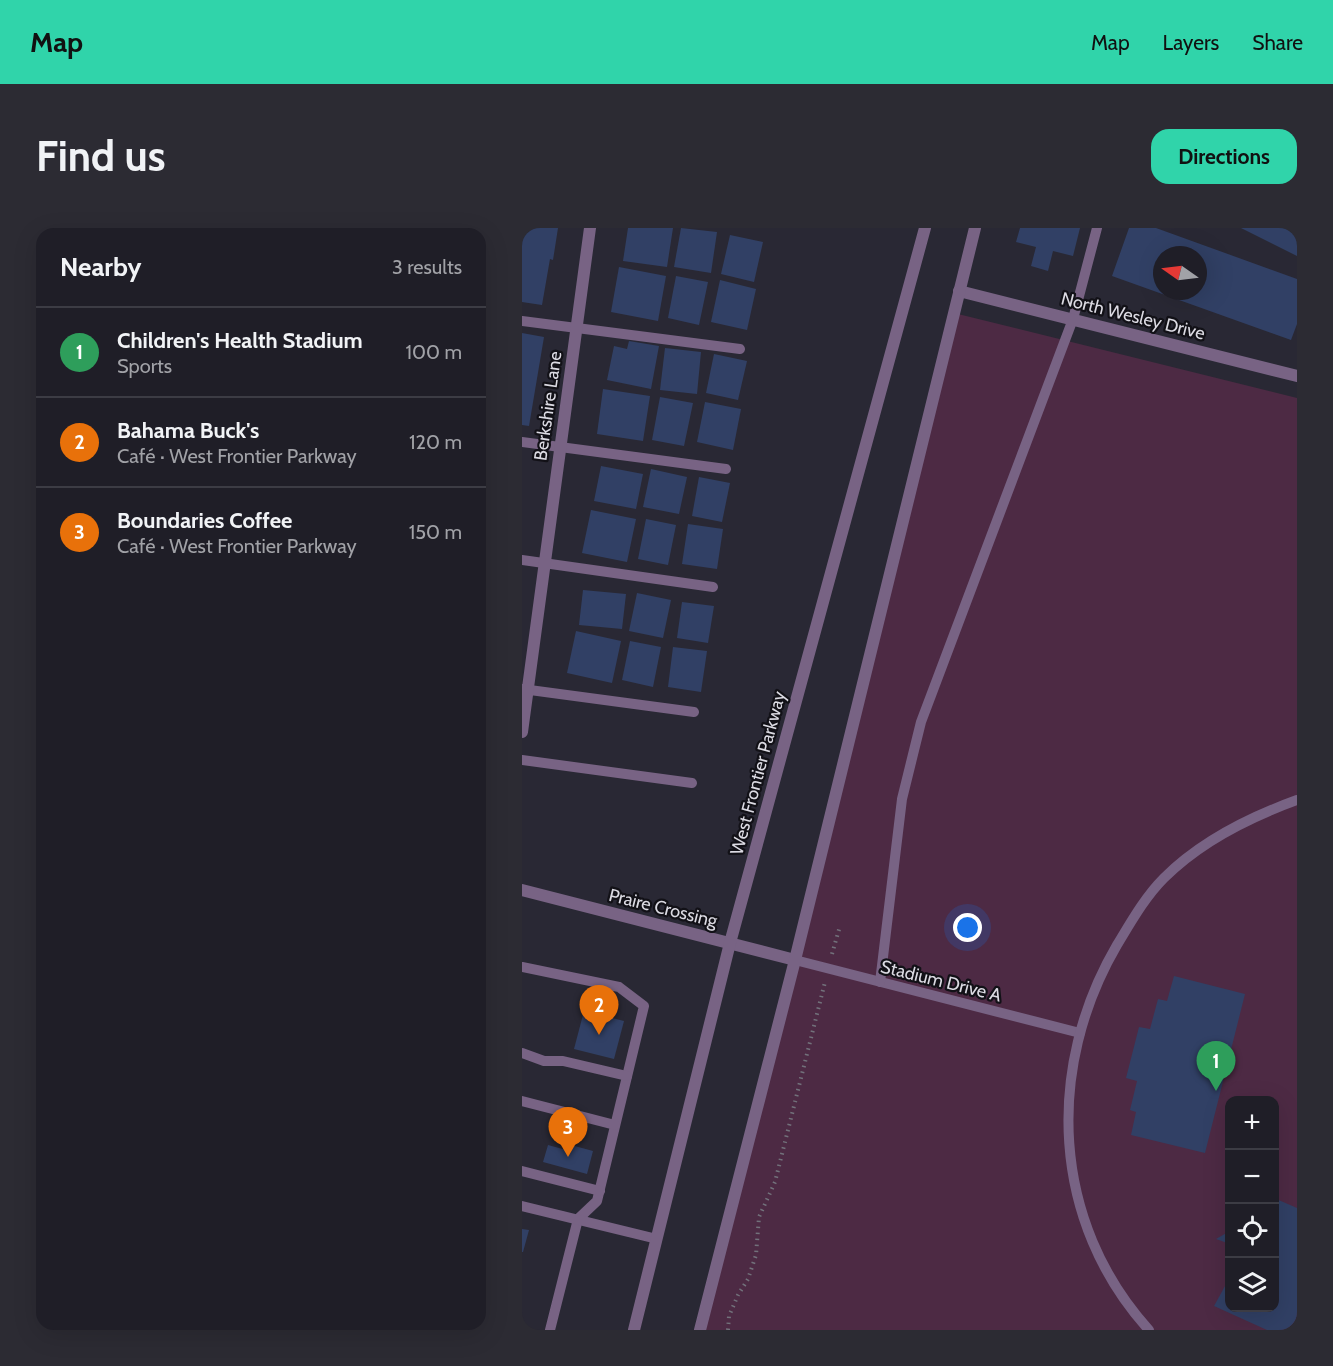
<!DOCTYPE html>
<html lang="en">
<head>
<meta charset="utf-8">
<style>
  :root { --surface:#1f1e27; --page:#2c2b33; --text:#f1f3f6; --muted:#a1a2a7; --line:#3c3c44; --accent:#30d4aa }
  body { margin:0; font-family:Cabin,sans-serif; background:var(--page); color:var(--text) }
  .controls { position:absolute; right:18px; bottom:18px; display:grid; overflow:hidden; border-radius:12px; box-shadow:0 6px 24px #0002 }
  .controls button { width:54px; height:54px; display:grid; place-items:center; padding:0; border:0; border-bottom:2px solid var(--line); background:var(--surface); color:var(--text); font:30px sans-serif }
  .compass { position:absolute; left:631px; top:18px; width:54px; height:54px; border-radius:50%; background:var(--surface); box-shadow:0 6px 24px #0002; rotate:284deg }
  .you { position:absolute; left:446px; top:700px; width:21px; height:21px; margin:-15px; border:4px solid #fff; border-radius:50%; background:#1a73e8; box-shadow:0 0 0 9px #1a73e833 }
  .badge { display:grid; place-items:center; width:39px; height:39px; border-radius:50%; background:var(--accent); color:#fff; font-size:20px; font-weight:700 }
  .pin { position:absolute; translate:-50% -50px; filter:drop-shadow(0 2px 3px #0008) }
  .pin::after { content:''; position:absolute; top:32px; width:21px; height:18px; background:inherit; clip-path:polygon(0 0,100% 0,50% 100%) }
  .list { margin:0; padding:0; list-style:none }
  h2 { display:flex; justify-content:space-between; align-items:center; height:78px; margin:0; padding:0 24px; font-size:26px }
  h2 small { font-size:20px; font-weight:400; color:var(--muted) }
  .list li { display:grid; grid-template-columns:39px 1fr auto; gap:18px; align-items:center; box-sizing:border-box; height:90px; padding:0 24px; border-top:2px solid var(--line) }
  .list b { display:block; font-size:22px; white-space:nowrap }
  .list p { margin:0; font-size:20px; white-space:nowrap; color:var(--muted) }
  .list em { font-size:20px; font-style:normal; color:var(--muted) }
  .icon { flex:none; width:33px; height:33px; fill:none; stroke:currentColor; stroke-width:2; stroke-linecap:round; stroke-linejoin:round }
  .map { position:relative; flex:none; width:775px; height:1102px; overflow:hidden; border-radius:18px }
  header { display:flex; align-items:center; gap:36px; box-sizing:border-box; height:84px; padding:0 30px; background:var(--accent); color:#111 }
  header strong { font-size:28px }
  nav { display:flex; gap:33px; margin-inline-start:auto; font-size:21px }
  .intro { display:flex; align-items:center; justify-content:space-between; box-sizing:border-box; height:144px; padding:0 36px }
  h1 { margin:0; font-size:42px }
  .button { padding:15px 27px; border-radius:18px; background:var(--accent); color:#111; font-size:21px; font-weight:700 }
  main { display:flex; gap:36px; padding:0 36px }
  aside { flex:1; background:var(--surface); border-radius:18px; box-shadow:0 6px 24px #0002 }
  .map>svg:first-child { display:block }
  .green { fill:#4d2a44; fill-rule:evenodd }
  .building { fill:#314065; fill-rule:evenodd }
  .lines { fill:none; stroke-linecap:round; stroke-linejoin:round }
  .path { stroke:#72717b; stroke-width:4; stroke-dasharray:1.5 4.5; stroke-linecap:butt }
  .service { stroke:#786384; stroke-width:10 }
  .minor { stroke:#786384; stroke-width:12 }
  .tertiary { stroke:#786384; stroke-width:12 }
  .labels { text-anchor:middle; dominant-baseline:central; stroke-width:4.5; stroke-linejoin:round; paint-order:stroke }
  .street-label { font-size:18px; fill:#dcdbe3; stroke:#121117 }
</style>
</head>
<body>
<header>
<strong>Map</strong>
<nav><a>Map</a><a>Layers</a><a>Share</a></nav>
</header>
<div class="intro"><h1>Find us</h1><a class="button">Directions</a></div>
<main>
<aside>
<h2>Nearby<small>3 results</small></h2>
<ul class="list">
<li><span class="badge" style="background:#2e9e5b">1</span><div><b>Children's Health Stadium</b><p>Sports</p></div><em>100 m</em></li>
<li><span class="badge" style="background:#e8710a">2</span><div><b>Bahama Buck's</b><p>Café · West Frontier Parkway</p></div><em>120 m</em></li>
<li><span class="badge" style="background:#e8710a">3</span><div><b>Boundaries Coffee</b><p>Café · West Frontier Parkway</p></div><em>150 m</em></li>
</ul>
</aside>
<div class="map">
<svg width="775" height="1102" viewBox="0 0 775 1102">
  <rect width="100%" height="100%" fill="#292834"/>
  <path class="green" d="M 436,86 L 775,170 L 775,1102 L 180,1102 ZM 708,872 L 752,872 L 752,1080 L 708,1080 Z"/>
  <g class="building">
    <path d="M 0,0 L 36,0 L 31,32 L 28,31 L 20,77 L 0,74 Z"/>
    <path d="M 106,0 L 151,0 L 145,39 L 101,33 Z"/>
    <path d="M 159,0 L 195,4 L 189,45 L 152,39 Z"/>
    <path d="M 498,0 L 558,0 L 551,28 L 531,23 L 526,43 L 509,38 L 514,19 L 494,14 Z"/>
    <path d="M 607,0 L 634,0 L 775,51 L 775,96 L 769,112 L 590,48 ZM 640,27 L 676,27 L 676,63 L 640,63 Z"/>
    <path d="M 719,0 L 775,0 L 775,28 Z"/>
    <path d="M 208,7 L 241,14 L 232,54 L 199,46 Z"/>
    <path d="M 97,39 L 144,48 L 136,93 L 89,84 Z"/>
    <path d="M 154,48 L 186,54 L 177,97 L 146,90 Z"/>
    <path d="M 198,52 L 234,61 L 225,102 L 189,94 Z"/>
    <path d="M 0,105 L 22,109 L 7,198 L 0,197 Z"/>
    <path d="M 107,113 L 137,118 L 129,161 L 85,152 L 92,118 L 105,121 Z"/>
    <path d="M 143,120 L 179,124 L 175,166 L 138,162 Z"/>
    <path d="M 192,126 L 225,133 L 216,172 L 184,165 Z"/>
    <path d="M 81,161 L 128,168 L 121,213 L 75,206 Z"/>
    <path d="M 138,169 L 171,175 L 162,218 L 130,212 Z"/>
    <path d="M 183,174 L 219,181 L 211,222 L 175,214 Z"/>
    <path d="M 79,238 L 121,246 L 114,281 L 72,273 Z"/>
    <path d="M 129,241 L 165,249 L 157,286 L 121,279 Z"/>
    <path d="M 177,249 L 208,255 L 200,294 L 170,288 Z"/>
    <path d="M 69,282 L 114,291 L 105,334 L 60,325 Z"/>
    <path d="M 124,291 L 154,297 L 146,337 L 116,331 Z"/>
    <path d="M 166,296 L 201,301 L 195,341 L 160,336 Z"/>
    <path d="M 61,362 L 104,366 L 100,401 L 57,397 Z"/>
    <path d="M 115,365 L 149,372 L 141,410 L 107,403 Z"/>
    <path d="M 160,374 L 192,378 L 186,415 L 155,410 Z"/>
    <path d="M 54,403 L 99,413 L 90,455 L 45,445 Z"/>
    <path d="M 108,413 L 139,419 L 131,459 L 100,452 Z"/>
    <path d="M 151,419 L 185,423 L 179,464 L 146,459 Z"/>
    <path d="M 652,748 L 723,766 L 683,925 L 609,907 L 614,884 L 608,882 L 615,853 L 604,850 L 617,799 L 628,801 L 636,771 L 645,773 Z"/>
    <path d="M 62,783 L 102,793 L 92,831 L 52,821 Z"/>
    <path d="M 26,917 L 48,923 L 49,917 L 71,923 L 65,946 L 21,934 Z"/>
    <path d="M 752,970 L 775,980 L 775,1102 L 745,1102 L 692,1078 L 708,1049 L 708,1080 L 752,1080 Z"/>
    <path d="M 0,1001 L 7,1002 L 1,1024 L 0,1024 Z"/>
    <path d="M 708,1003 L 708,1016 L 694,1011 Z"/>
  </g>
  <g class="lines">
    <g class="path">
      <path d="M 310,726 L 318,698"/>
      <path d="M 206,1102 L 207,1088 L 216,1067 L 226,1051 L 234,1027 L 237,989 L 253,954 L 303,754"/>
    </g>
    <g class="service">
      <path d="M 0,93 L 218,121"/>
      <path d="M 0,214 L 204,241"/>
      <path d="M 0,332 L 191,359"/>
      <path d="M 0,461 L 172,484"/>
      <path d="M 0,532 L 170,555"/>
      <path d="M 273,732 L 558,805"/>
      <path d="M 0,739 L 97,759 L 122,778 L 75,973 L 56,991 L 28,1102"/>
      <path d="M 358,754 L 380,571 L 399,494 L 551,91 L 575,0"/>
      <path d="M 0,825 L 22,833 L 41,833 L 105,848"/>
      <path d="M 0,873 L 93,897"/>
      <path d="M 0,943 L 78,963"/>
      <path d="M 0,978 L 135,1011"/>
      <path d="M 627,1102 C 529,994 523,840 595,717 C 609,694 623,669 642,650 C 678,614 728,589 775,572"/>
    </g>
    <g class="minor">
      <path d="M 437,63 L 775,148"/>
      <path d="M 0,504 L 68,0"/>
    </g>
    <g class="tertiary">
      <path d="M 0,662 L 273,732"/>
      <path d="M 112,1102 L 208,715 L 403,0"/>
      <path d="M 178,1102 L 273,732 L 453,0"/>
    </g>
  </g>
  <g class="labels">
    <g class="street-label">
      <text transform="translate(611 88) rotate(14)">North Wesley Drive</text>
      <text transform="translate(26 178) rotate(-82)">Berkshire Lane</text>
      <text transform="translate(236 545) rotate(-75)">West Frontier Parkway</text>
      <text transform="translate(141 680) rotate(14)">Praire Crossing</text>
      <text transform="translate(419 753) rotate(14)">Stadium Drive A</text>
    </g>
  </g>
</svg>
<div class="controls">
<button>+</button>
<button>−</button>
<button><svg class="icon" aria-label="locate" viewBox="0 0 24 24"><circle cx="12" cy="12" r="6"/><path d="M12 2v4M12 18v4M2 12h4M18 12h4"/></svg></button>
<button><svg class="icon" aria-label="layers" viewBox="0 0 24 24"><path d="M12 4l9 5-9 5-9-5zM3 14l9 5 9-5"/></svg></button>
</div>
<svg class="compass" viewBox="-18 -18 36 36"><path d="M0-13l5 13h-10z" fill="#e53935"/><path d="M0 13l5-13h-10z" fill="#a1a2a7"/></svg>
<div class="you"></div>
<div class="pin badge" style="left:694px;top:863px;background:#2e9e5b">1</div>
<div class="pin badge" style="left:77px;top:807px;background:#e8710a">2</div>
<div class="pin badge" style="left:46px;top:929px;background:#e8710a">3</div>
</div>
</main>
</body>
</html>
